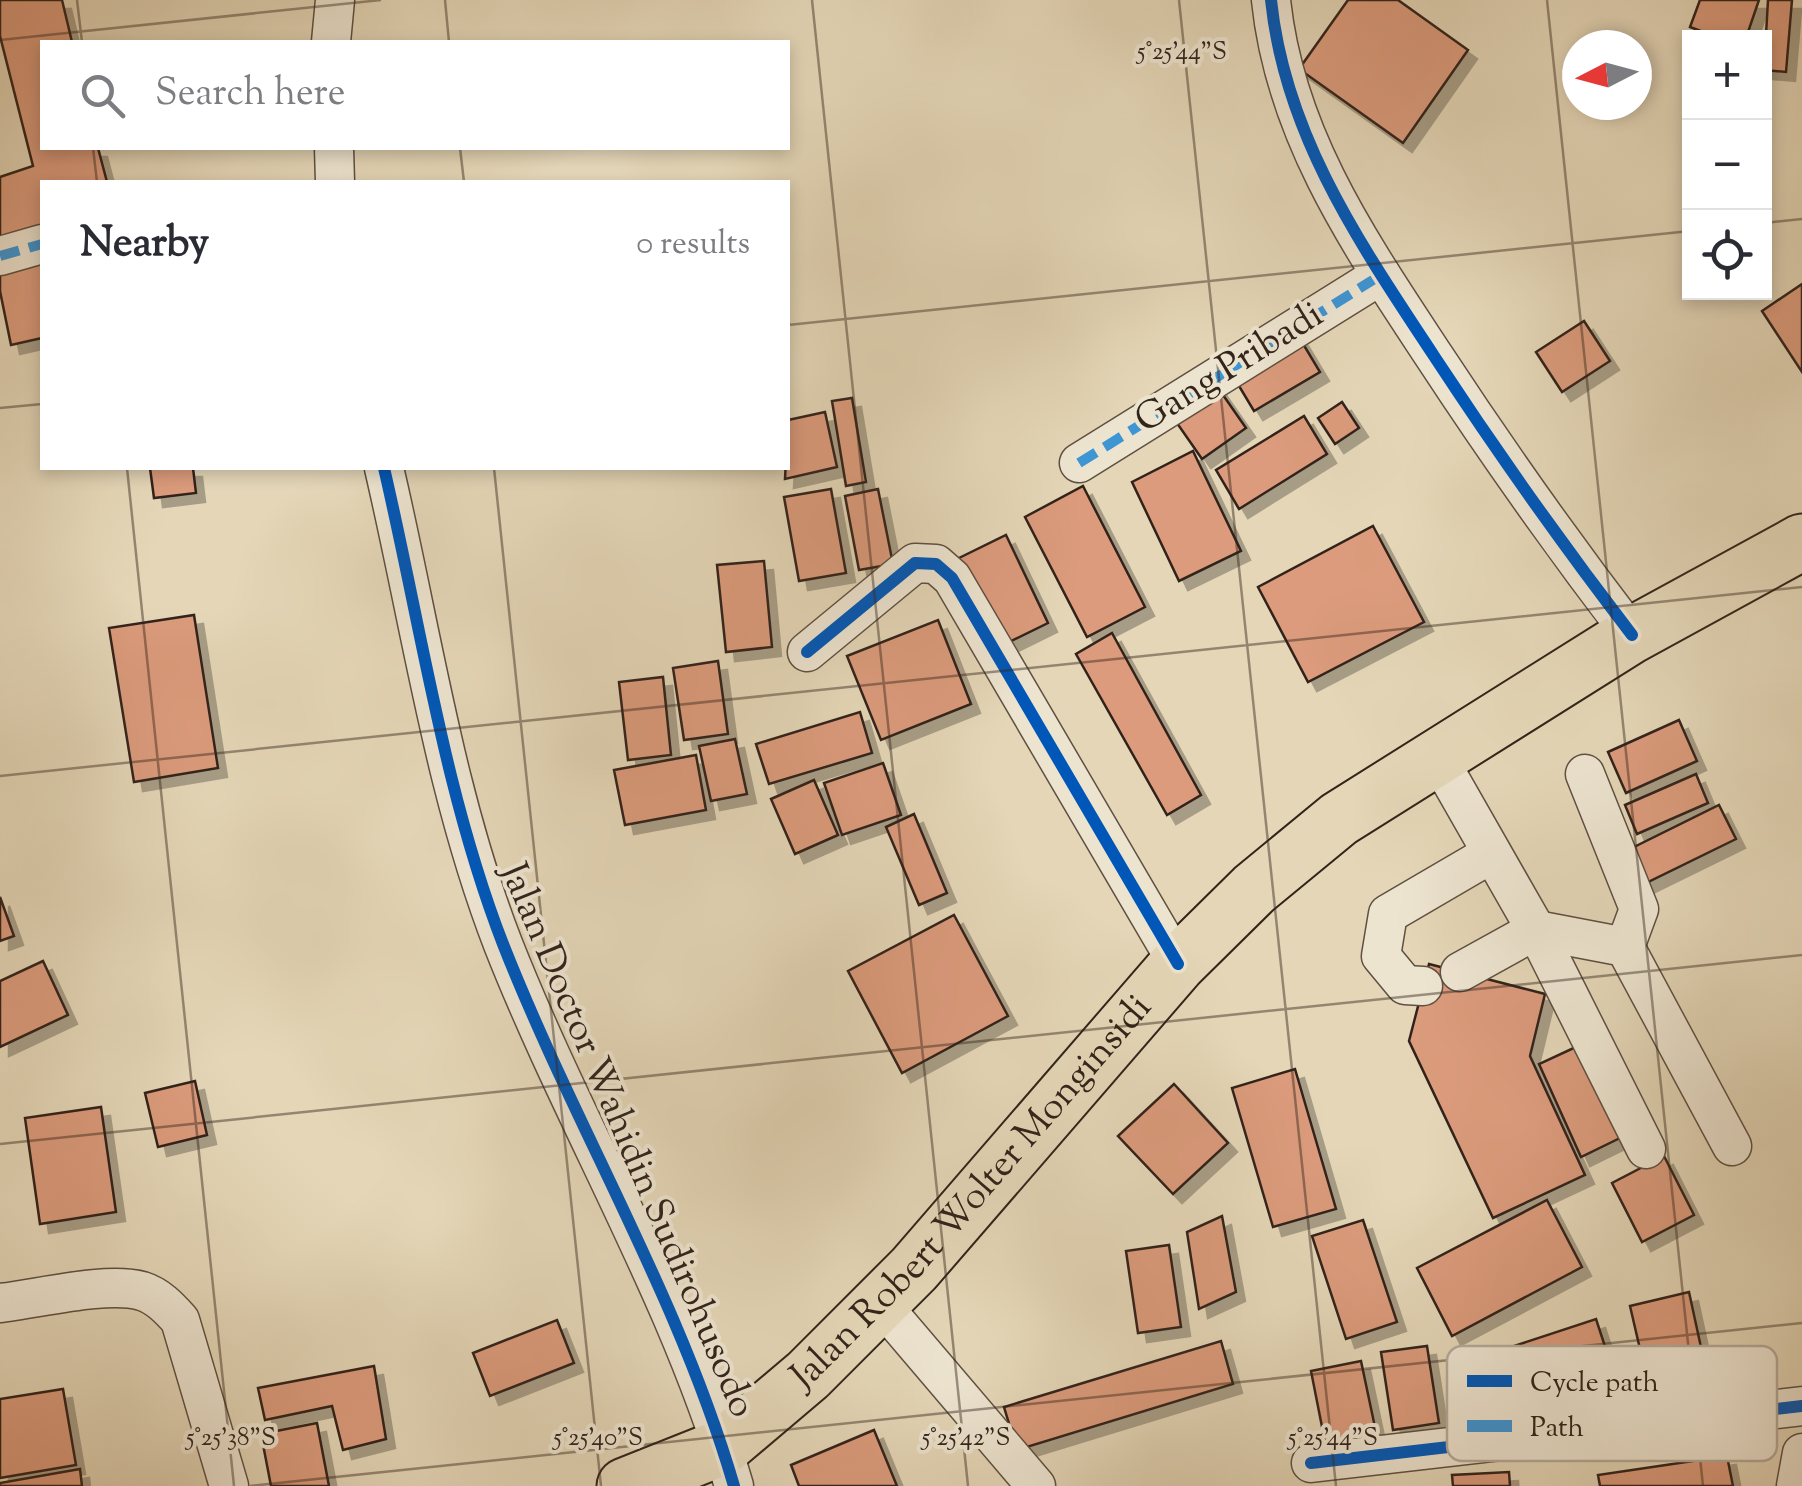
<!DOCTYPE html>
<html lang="en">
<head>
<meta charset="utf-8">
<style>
  :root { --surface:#fff; --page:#f2f2f3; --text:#2b2b33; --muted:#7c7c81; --line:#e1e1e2 }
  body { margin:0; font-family:"Sorts Mill Goudy",serif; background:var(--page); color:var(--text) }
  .controls { position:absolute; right:30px; top:30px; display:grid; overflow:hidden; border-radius:0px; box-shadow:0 5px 15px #0003 }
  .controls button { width:90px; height:90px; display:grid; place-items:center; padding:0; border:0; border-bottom:2px solid var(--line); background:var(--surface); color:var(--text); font:50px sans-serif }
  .compass { position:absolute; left:1562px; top:30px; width:90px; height:90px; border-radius:50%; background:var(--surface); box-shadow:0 5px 15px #0003; rotate:264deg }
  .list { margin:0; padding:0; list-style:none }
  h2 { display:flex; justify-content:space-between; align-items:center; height:130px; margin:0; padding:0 40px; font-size:42px }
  h2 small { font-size:32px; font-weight:400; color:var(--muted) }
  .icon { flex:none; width:55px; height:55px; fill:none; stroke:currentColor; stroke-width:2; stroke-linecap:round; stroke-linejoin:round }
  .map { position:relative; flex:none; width:1802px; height:1486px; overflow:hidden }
  .search { position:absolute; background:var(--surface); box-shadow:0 5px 15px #0003; left:40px; top:40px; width:750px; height:110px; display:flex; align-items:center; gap:25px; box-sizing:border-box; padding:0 35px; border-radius:0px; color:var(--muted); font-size:38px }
  .panel { position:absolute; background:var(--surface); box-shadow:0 5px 15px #0003; left:40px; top:180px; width:750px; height:290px; border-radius:0px }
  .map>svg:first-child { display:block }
  .building { fill:#db9b7b; stroke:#32241b; stroke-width:2.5; filter:url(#shadow) }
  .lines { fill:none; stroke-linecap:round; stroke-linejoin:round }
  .minor-casing { stroke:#5e5042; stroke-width:41 }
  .highway-casing { stroke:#32241b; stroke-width:59 }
  .minor { stroke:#ede4d0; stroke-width:38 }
  .highway { stroke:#e4d6b7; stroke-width:55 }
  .quiet { stroke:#3d95d4; stroke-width:10; stroke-dasharray:20 10; stroke-linecap:butt }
  .cycleway-casing { stroke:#ede4d0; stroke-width:19 }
  .cycleway { stroke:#0057b8; stroke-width:12 }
  .ticks { fill:none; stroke:#32241b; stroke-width:2.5; stroke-opacity:0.45 }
  .labels { text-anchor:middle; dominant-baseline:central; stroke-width:8; stroke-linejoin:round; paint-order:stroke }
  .street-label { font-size:38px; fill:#32241b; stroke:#ede4d0 }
  .key { fill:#ede4d0; stroke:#b5aa9a; stroke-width:2.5 }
  .key-label { font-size:28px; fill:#32241b }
  .ticks-label { font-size:25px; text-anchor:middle; fill:#32241b; stroke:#ede4d0; stroke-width:8; stroke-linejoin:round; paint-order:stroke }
</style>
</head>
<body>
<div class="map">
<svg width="1802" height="1486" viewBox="0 0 1802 1486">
  <defs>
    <filter id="shadow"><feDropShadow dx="9" dy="9" stdDeviation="0" flood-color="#0004"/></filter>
  </defs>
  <rect width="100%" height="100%" fill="#e4d6b7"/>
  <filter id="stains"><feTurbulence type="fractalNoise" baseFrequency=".002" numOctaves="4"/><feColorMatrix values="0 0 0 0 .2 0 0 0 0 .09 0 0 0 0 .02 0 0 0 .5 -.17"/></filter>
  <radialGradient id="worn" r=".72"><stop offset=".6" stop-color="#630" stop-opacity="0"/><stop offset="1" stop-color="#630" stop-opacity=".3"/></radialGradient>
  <g class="building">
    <path d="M 0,0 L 62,0 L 72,42 L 42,42 L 42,148 L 98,148 L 107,182 L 42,182 L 42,232 L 0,245 L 0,177 L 33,166 L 0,36 Z"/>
    <path d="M 1348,0 L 1398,0 L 1468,50 L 1403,143 L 1299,69 Z"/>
    <path d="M 1700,0 L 1759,0 L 1746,38 L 1719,38 L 1690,27 Z"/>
    <path d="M 1768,0 L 1792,0 L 1786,72 L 1764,70 Z"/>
    <path d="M 42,257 L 42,338 L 11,345 L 0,291 L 0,265 Z"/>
    <path d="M 1802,284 L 1802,372 L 1762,311 Z"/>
    <path d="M 1584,321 L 1610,361 L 1562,392 L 1536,352 Z"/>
    <path d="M 1299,337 L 1320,372 L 1254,411 L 1233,376 Z"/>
    <path d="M 1214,382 L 1246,428 L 1202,459 L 1170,413 Z"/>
    <path d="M 852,398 L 866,482 L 846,486 L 832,401 Z"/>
    <path d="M 1342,402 L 1359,428 L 1335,444 L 1318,418 Z"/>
    <path d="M 825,412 L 837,467 L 785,479 L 788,420 Z"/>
    <path d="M 1304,416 L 1327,454 L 1239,509 L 1216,470 Z"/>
    <path d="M 1193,451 L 1241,551 L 1179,581 L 1132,482 Z"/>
    <path d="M 150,468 L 193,468 L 196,493 L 154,498 Z"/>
    <path d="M 1083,486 L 1145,607 L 1087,637 L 1025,517 Z"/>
    <path d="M 831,489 L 846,573 L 799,581 L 784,497 Z"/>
    <path d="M 878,489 L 893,564 L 859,570 L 845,496 Z"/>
    <path d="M 1373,526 L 1424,622 L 1308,682 L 1258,587 Z"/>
    <path d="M 1006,535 L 1048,623 L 999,647 L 957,559 Z"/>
    <path d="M 764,561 L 772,647 L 726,652 L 717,565 Z"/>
    <path d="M 194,615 L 218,768 L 134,782 L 109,628 Z"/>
    <path d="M 938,620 L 971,704 L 881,740 L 847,656 Z"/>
    <path d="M 1112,633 L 1201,795 L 1167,815 L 1076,654 Z"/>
    <path d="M 718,661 L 728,734 L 684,740 L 673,668 Z"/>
    <path d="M 663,677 L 671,755 L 628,760 L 619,682 Z"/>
    <path d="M 860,712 L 872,753 L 769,784 L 756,744 Z"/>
    <path d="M 1679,720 L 1697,761 L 1626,793 L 1608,752 Z"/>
    <path d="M 735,739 L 747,794 L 711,801 L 699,746 Z"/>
    <path d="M 696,755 L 706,810 L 625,825 L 614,770 Z"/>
    <path d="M 883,763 L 901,815 L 842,835 L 824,783 Z"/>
    <path d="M 1696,774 L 1708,803 L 1637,834 L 1625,805 Z"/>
    <path d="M 814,780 L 838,835 L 795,854 L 771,799 Z"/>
    <path d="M 1719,805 L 1736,839 L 1646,883 L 1630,849 Z"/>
    <path d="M 914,814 L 947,893 L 919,905 L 886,827 Z"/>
    <path d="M 0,897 L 14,936 L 0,941 Z"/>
    <path d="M 954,915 L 1008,1016 L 902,1073 L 848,971 Z"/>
    <path d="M 43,961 L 68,1015 L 0,1047 L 0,981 Z"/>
    <path d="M 1429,964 L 1545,994 L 1530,1056 L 1585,1175 L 1493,1218 L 1409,1041 Z"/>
    <path d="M 1578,1046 L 1620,1138 L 1581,1157 L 1539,1064 Z"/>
    <path d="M 1295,1069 L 1336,1209 L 1273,1227 L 1232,1088 Z"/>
    <path d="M 195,1081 L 207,1135 L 158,1147 L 145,1093 Z"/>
    <path d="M 1174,1084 L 1228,1143 L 1173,1194 L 1118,1136 Z"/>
    <path d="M 101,1107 L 116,1212 L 40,1224 L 25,1118 Z"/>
    <path d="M 1664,1156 L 1694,1215 L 1642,1242 L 1612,1183 Z"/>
    <path d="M 1547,1200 L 1582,1267 L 1452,1336 L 1417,1268 Z"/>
    <path d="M 1222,1216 L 1236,1292 L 1199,1309 L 1187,1232 Z"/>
    <path d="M 1363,1220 L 1397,1322 L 1346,1339 L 1312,1236 Z"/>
    <path d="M 1169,1245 L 1181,1327 L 1138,1333 L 1126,1251 Z"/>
    <path d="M 1689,1292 L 1704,1361 L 1646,1375 L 1630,1306 Z"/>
    <path d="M 1596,1319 L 1617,1383 L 1529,1412 L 1508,1348 Z"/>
    <path d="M 557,1320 L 574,1363 L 490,1396 L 473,1353 Z"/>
    <path d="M 1221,1341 L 1233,1384 L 1017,1450 L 1004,1407 Z"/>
    <path d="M 1427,1346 L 1439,1423 L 1393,1430 L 1381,1352 Z"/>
    <path d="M 1361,1361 L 1376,1432 L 1325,1442 L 1311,1371 Z"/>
    <path d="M 374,1366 L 386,1439 L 343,1450 L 332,1406 L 265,1420 L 258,1388 Z"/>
    <path d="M 63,1389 L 76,1465 L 0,1478 L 0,1399 Z"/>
    <path d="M 317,1423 L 329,1486 L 271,1486 L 261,1434 Z"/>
    <path d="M 874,1430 L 897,1486 L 799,1486 L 791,1465 Z"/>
    <path d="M 1727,1456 L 1733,1486 L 1600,1486 L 1598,1475 Z"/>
    <path d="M 80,1469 L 82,1486 L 0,1486 L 0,1483 Z"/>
    <path d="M 1509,1472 L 1510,1486 L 1453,1486 L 1452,1475 Z"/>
  </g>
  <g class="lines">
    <g class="minor-casing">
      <g id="minor">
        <path d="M 1271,0 C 1285,136 1361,245 1434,356 C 1497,452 1562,544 1632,635"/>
        <path d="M 331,42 L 335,0"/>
        <path d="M 334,148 L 335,182"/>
        <path d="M 0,256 L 42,244"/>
        <path d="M 1079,463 L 1381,275"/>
        <path d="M 384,468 C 421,626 444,792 503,944 C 575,1127 679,1297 734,1486"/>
        <path d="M 807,652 L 915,563 L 936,564 L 952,578 L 1178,964"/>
        <path d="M 1439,760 L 1536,930 L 1646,1149"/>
        <path d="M 1585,774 L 1639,909 L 1625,947"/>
        <path d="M 1460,972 L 1536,930 L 1625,947 L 1732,1146"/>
        <path d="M 1423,986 L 1405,985 L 1381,956 L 1388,914 L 1489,855"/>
        <path d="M 0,1303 C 37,1299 107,1281 142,1291 C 158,1296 169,1308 180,1320 L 229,1486"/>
        <path d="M 881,1304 L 1036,1486"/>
        <path d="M 1311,1463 L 1802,1406"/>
        <path d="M 1796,1486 L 1802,1453"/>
      </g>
    </g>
    <g class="highway-casing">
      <g id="highway">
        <path id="s1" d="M 625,1486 L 723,1447 L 808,1375 L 914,1269 L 1178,964 L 1254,889 L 1339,819 L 1632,635 L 1802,542"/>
      </g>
    </g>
    <use href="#minor" class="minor"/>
    <use href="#highway" class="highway"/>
    <g class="quiet">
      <path d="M 0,256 L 42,244"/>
      <path d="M 1079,463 L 1381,275"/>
    </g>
    <g class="cycleway-casing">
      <g id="cycleway">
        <path d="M 1271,0 C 1285,136 1361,245 1434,356 C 1497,452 1562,544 1632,635"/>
        <path d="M 384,468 C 421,626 444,792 503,944 C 575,1127 679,1297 734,1486"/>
        <path d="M 807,652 L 915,563 L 936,564 L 952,578 L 1178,964"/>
        <path d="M 1311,1463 L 1802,1406"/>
      </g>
    </g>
    <use href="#cycleway" class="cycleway"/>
  </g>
  <path class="ticks" d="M 77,0 L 82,42M 445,0 L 449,42M 812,0 L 968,1486M 1179,0 L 1336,1486M 1547,0 L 1703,1486M 0,40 L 381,0M 93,148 L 97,182M 460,148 L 464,182M 1764,223 L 1802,219M 788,325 L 1690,231M 0,408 L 42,404M 127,468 L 234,1486M 494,468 L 601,1486M 0,776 L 1802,587M 0,1144 L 1802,955M 250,1486 L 1802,1323"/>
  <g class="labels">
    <g class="street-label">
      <text transform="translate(1230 369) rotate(-32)">Gang Pribadi</text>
      <text transform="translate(626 1141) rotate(67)">Jalan Doctor Wahidin Sudirohusodo</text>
      <text stroke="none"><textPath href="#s1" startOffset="462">Jalan Robert Wolter Monginsidi</textPath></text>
    </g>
  </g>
  <rect x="1447" y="1346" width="330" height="115" rx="15" class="key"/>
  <rect x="1467" y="1375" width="45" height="12" fill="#0057b8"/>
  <rect x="1467" y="1420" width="45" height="12" fill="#3d95d4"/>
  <g class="key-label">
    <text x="1530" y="1391">Cycle path</text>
    <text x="1530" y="1436">Path</text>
  </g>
  <g class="ticks-label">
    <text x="1182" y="59">5°25'44"S</text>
    <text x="231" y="1445">5°25'38"S</text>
    <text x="598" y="1445">5°25'40"S</text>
    <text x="966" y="1445">5°25'42"S</text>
    <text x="1333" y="1445">5°25'44"S</text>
  </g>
  <rect width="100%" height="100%" filter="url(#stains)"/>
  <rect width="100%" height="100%" fill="url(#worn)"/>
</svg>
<div class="controls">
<button>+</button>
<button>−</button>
<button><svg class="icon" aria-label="locate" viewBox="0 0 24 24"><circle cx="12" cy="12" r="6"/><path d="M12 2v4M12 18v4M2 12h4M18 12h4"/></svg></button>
</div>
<svg class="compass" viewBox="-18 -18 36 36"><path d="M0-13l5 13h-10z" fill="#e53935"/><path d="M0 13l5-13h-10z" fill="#7c7c81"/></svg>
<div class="search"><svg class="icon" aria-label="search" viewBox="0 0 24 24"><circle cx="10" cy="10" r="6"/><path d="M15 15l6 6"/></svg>Search here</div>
<section class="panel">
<h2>Nearby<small>0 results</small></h2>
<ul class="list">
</ul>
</section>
</div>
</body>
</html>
